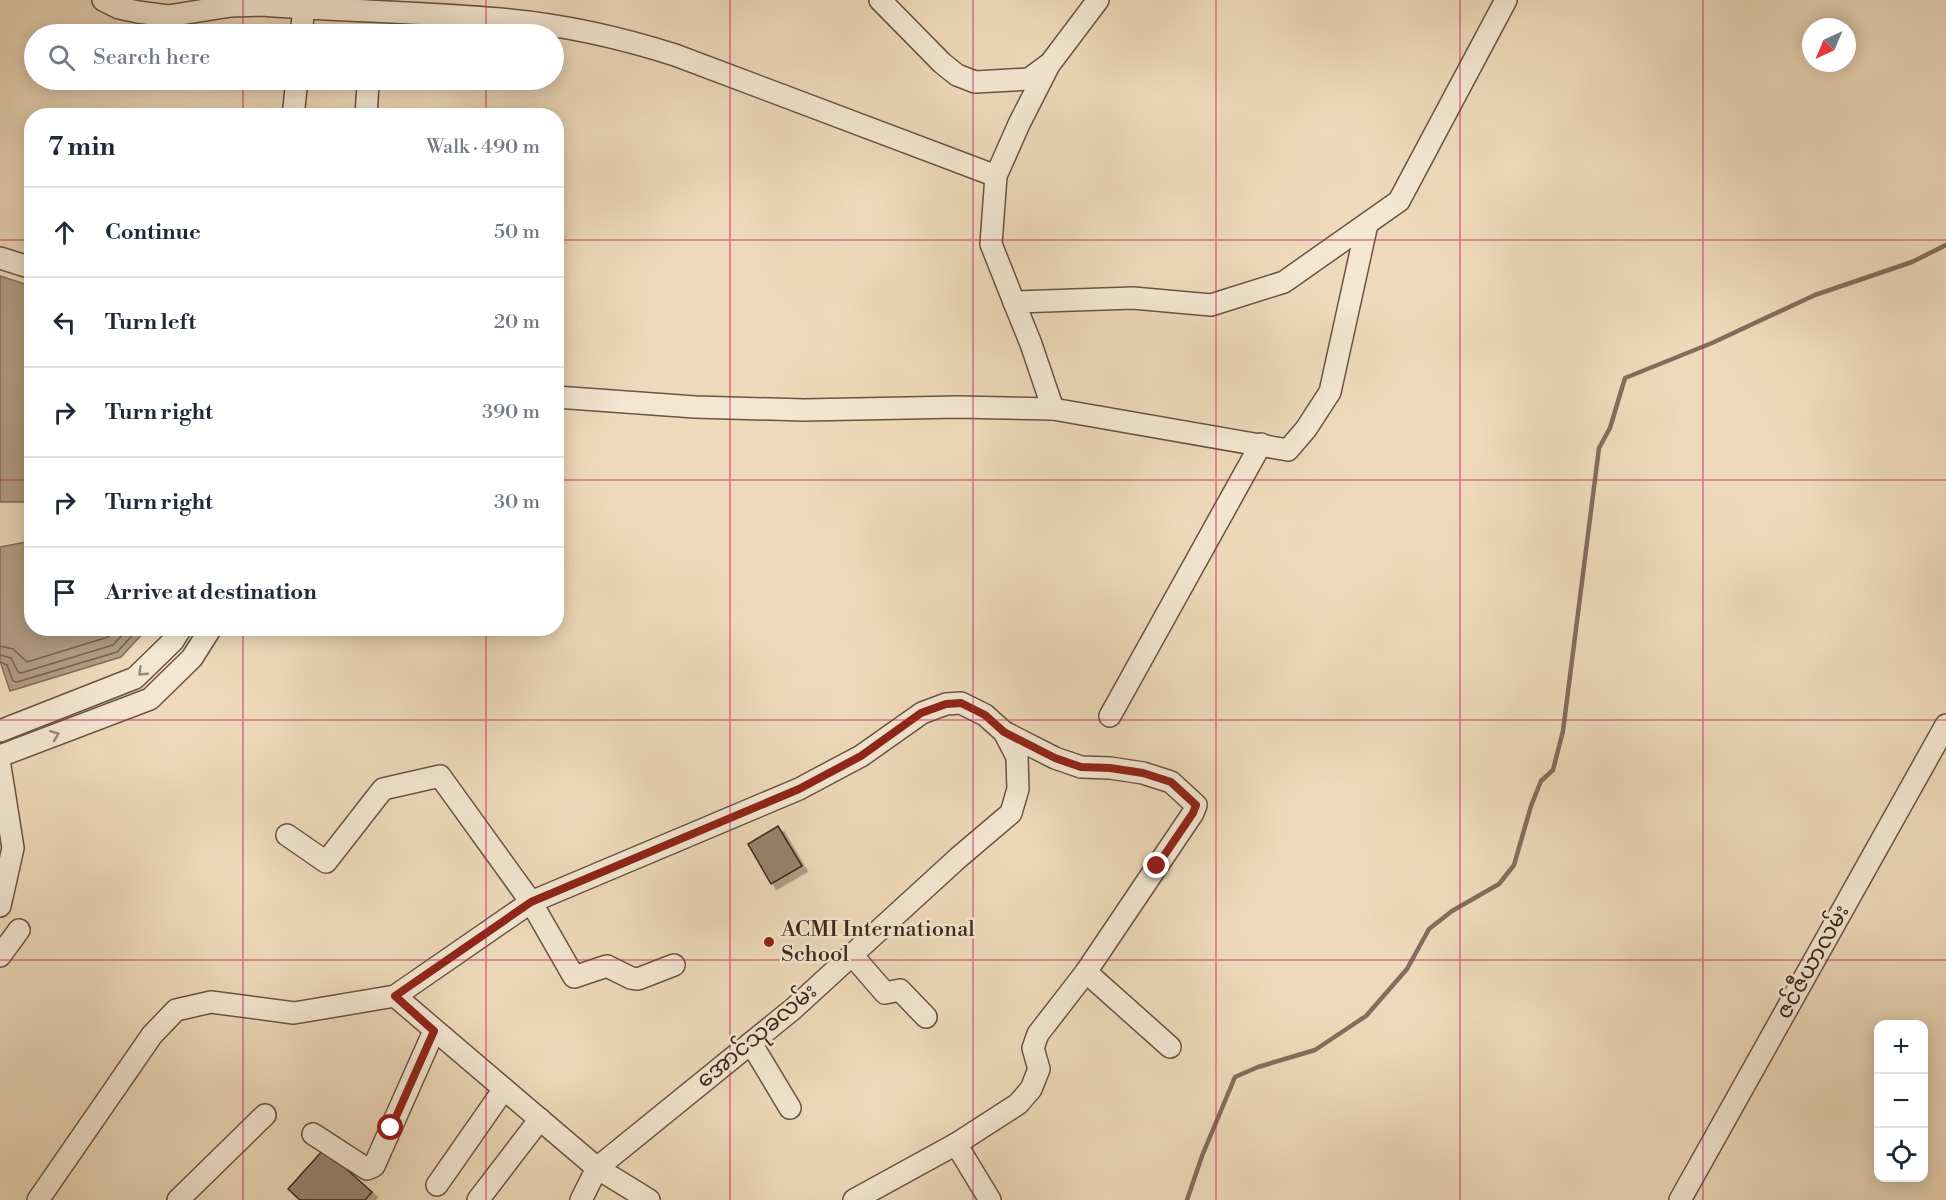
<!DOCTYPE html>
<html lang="en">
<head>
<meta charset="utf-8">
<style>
  :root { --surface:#fff; --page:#f6f6f7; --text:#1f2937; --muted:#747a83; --line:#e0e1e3 }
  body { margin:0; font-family:"Libre Bodoni","Noto Sans Myanmar",serif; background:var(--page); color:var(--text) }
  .controls { position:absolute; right:18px; bottom:18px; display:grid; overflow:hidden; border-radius:12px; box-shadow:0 3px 15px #0003 }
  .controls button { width:54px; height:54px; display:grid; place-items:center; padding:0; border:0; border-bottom:2px solid var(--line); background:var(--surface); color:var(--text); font:30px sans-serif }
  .compass { position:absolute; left:1802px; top:18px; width:54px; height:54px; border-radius:50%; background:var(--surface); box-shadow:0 3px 15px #0003; rotate:224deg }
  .stop { position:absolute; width:18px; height:18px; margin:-14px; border:4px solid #8f2418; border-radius:50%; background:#fff }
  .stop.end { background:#8f2418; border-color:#fff; box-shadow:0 2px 6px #0008 }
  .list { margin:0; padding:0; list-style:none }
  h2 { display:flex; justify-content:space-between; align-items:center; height:78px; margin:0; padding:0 24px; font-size:26px }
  h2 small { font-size:20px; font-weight:400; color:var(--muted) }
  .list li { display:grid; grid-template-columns:39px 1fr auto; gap:18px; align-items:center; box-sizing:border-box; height:90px; padding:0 24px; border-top:2px solid var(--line) }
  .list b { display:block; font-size:22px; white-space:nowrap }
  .list em { font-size:20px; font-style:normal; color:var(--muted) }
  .icon { flex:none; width:33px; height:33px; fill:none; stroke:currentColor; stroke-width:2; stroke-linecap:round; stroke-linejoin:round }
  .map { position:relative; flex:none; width:1946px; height:1200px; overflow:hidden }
  .search { position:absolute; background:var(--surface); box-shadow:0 3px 15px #0003; left:24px; top:24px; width:540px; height:66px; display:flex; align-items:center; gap:15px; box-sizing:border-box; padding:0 21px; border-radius:33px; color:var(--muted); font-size:22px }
  .panel { position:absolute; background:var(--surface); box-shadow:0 3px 15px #0003; left:24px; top:108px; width:540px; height:528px; border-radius:24px }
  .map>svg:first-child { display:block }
  .water { fill:#b29d85; stroke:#846d5b; stroke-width:1.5 }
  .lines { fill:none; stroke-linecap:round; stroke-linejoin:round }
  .shore { stroke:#786251; stroke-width:1.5 }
  .stream { stroke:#846d5b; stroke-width:4.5 }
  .building { fill:#9a846f; stroke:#3e261d; stroke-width:1.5; filter:url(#shadow) }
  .minor-casing { stroke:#6a5344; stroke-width:24 }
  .minor { stroke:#f4e7d2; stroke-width:21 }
  .oneway { stroke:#998678 }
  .route { stroke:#8f2418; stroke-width:8 }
  .grid { fill:none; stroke:#c2185b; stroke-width:1.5; stroke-opacity:0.55 }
  .poi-dot { fill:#8f2418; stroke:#f4e7d2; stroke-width:2 }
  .labels { text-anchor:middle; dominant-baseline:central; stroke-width:5; stroke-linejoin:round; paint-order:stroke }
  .poi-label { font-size:22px; fill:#3e261d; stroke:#f4e7d2; text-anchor:start }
  .street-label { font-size:22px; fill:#3e261d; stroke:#f4e7d2 }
</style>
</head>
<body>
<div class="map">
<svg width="1946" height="1200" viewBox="0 0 1946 1200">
  <defs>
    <filter id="shadow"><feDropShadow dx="5.5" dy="5.5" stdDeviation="0" flood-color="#0004"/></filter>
  </defs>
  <rect width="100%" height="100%" fill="#eedaba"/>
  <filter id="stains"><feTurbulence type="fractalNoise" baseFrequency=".00333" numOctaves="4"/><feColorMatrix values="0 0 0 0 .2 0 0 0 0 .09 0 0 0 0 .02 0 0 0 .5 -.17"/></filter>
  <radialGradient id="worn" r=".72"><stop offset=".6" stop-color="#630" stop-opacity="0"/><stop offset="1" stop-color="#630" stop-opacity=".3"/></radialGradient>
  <g class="water">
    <path d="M 0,276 L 31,286 L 31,502 L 0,502 Z"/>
    <path d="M 31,541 L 32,628 L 147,629 L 121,657 L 10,691 L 0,661 L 0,547 Z"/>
  </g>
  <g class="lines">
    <g class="shore">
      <path d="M 0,646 L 13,649 L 27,662 L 108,637 L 117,628"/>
      <path d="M 0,655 L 11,658 L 18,672 L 21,673 L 113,645 L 129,628"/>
      <path d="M 0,662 L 7,665 L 13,681 L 17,682 L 117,652 L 139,628"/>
    </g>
    <path class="stream" d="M 1187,1200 L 1202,1156 L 1235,1077 L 1258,1067 L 1315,1050 L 1366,1016 L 1407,969 L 1429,929 L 1452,911 L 1499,884 L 1514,865 L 1531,806 L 1541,781 L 1553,770 L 1563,731 L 1599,448 L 1610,428 L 1625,378 L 1712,343 L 1815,295 L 1912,262 L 1946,245"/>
  </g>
  <g class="building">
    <path d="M 778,826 L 802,866 L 771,884 L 748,844 Z"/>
    <path d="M 324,1149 L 372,1192 L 365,1200 L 300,1200 L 288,1189 Z"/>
  </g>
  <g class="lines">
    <g class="minor-casing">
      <g id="minor">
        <path d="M 103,0 L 119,8 L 138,12 L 168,16 L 231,6 L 262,5 C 341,11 421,12 500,19 C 559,24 619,37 675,55 L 996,176"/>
        <path d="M 880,0 L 942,63 L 957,75 L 975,82 L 1029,79 L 1048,65"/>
        <path d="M 301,34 L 304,8"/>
        <path d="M 364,80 L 368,84 L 366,116"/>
        <path d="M 293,116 L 297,80"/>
        <path d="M 0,258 L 32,268"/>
        <path d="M 1014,302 L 991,244 L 996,176 L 1019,124 L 1049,65 L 1098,0"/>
        <path d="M 556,397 L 695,407 L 804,410 L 958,407 L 1053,409 L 1031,344 L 1014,302 L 1133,298 L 1211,305 L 1284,282 L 1399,201 L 1506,0"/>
        <path d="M 1053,409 L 1288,450 L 1306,429 L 1330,392 L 1367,224"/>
        <path d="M 1110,716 L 1261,444"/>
        <path d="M 0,731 L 135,678 L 173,641 L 181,628"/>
        <path d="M 0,756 L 150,699 L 192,658 L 211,628"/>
        <path d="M 0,766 L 13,848 L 0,906"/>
        <path d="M 287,835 L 326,862 L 383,789 L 440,776 L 531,902 L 574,977 L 607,966 L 631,978 L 638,979 L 674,965"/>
        <path d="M 852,955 L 885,993 L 900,990 L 926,1017"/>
        <path d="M 0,956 L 19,930"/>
        <path d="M 1086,972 L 1170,1047"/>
        <path d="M 395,996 L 597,1168 L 649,1200"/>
        <path d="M 751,1043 L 790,1108"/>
        <path d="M 313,1134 L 367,1169 L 374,1166 L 434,1031"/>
        <path d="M 956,1144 L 990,1200"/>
        <path d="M 437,1185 L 504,1089"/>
        <path d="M 38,1200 L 152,1035 L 176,1010 L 211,1002 L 294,1013 L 395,996 L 531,902 L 799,789 L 861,756 L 922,713 L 946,704 L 961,703 L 985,715 L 1004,732 L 1055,758 L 1081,767 L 1110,768 L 1143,773 L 1171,782 L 1196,805 L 1193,813 L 1086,972 L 1038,1034 L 1033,1048 L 1039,1069 L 1031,1089 L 1018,1104 L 956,1144 L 854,1200"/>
        <path d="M 178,1200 L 265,1115"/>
        <path d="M 478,1200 L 540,1119"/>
        <path d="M 581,1200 L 597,1168 L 793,1009 L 958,858 L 1011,813 L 1018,789 L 1017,757 L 1004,732"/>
        <path d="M 1680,1200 L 1946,725"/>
      </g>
    </g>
    <use href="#minor" class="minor"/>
  </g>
  <defs><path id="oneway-chevron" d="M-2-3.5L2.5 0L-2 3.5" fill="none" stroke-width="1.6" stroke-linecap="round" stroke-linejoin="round" transform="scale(1.5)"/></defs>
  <g class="oneway">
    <use href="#oneway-chevron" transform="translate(142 672) rotate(137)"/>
    <use href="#oneway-chevron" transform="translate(55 735) rotate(-21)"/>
  </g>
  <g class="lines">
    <path class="route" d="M 391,1128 L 434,1031 L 395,996 L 531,902 L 799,789 L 861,756 L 921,713 L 946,704 L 961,703 L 985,715 L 1004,732 L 1055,758 L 1081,767 L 1110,768 L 1143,773 L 1171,782 L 1196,805 L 1193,813 L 1157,866"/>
  </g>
  <path class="grid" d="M 243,0 L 243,34M 486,0 L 486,34M 730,0 L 730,1200M 973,0 L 973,1200M 1216,0 L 1216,1200M 1460,0 L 1460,1200M 1703,0 L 1703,1200M 243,80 L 243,116M 486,80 L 486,116M 0,240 L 32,240M 556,240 L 1946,240M 0,480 L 32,480M 556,480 L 1946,480M 243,628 L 243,1200M 486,628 L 486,1200M 0,720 L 1946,720M 0,960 L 1946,960"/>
  <circle class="poi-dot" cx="769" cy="942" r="6"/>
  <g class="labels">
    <g class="poi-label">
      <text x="781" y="929">ACMI International<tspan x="781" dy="25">School</tspan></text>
    </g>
    <g class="street-label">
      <text transform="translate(1813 962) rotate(-61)">ဇင်ဇီယာလမ်း</text>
      <text transform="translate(757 1036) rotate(-40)">အောင်သုခလမ်း</text>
    </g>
  </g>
  <rect width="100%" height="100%" filter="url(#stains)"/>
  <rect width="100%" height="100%" fill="url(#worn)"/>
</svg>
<div class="controls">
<button>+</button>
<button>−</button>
<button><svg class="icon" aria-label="locate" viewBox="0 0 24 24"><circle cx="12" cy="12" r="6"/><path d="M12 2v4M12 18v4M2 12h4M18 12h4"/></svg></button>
</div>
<svg class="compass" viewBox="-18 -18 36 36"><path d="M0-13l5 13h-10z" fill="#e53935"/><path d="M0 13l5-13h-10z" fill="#747a83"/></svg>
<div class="stop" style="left:391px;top:1128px"></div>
<div class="stop end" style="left:1157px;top:866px"></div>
<div class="search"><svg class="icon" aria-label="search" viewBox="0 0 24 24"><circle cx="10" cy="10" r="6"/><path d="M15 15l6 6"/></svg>Search here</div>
<section class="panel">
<h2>7 min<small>Walk · 490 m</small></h2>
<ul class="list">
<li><svg class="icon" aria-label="ahead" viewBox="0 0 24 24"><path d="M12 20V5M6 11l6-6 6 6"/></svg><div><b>Continue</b></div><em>50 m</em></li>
<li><svg class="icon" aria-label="left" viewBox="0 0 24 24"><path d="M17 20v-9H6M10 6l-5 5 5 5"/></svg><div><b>Turn left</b></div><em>20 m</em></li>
<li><svg class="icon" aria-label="right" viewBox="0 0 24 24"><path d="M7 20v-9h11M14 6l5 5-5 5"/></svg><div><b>Turn right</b></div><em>390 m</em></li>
<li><svg class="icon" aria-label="right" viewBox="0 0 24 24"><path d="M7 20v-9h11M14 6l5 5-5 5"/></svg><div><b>Turn right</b></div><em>30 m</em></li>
<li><svg class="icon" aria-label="arrive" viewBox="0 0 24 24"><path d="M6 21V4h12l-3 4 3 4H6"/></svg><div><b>Arrive at destination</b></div></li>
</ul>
</section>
</div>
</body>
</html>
